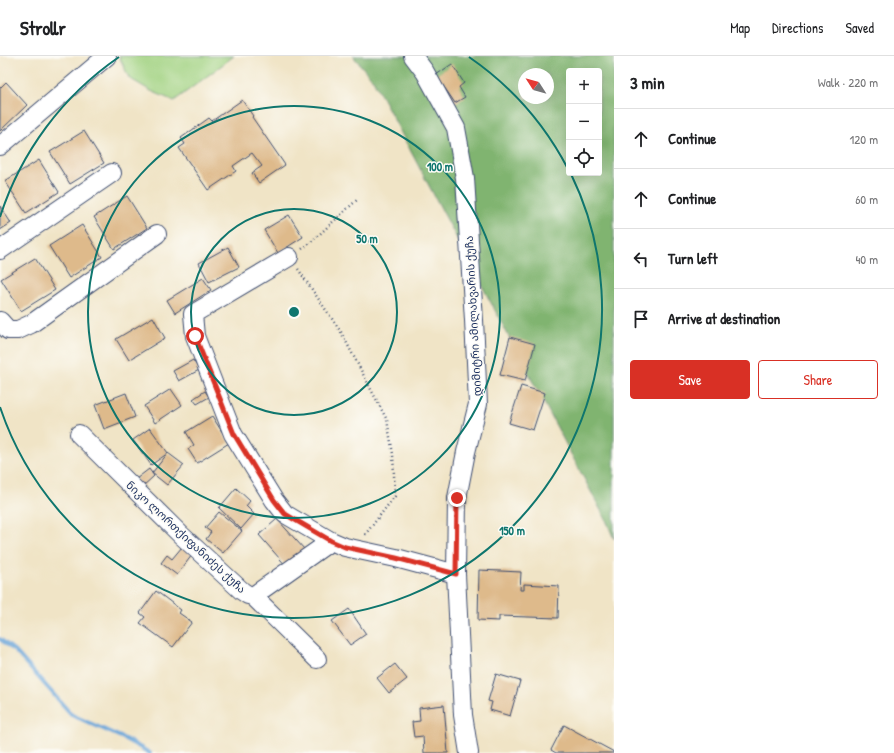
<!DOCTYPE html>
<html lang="en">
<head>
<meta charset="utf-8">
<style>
  :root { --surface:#fff; --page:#f6f6f6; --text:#202124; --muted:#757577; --line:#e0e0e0; --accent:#d93025 }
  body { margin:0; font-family:"Patrick Hand","Noto Sans Georgian",sans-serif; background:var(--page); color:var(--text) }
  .controls { position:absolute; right:12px; top:12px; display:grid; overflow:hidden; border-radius:4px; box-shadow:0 4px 16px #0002 }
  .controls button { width:36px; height:36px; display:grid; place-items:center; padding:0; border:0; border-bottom:1px solid var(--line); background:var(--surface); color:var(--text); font:20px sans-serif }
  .compass { position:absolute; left:518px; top:12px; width:36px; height:36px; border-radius:50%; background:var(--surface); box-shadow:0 4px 16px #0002; rotate:306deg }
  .stop { position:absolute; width:12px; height:12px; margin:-9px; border:3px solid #d93025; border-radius:50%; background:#fff }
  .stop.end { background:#d93025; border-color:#fff; box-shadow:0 1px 4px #0008 }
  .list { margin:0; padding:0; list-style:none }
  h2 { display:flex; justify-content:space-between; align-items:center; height:52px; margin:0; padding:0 16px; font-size:17px }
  h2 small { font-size:13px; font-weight:400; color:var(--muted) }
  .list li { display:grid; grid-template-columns:26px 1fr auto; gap:12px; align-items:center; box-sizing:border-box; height:60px; padding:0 16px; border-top:1px solid var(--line) }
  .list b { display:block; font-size:15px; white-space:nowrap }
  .list em { font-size:13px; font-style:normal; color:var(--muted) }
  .actions { display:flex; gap:8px; padding:12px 16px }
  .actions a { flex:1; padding:9px 0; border:1px solid var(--accent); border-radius:4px; text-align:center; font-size:14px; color:var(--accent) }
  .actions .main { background:var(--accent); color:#fff }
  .icon { flex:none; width:22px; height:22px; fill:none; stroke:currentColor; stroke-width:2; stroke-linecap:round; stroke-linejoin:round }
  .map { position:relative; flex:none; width:614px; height:697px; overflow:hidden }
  header { display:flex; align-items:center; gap:24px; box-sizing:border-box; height:56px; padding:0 20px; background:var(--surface); border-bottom:1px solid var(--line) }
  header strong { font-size:19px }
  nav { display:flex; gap:22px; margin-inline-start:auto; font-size:14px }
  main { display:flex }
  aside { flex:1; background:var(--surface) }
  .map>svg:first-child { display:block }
  .green { fill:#a1d281; stroke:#5e8070 }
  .forest { fill:#80b46f; stroke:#4e7266; fill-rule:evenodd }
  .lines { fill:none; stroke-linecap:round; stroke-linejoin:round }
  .stream { stroke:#66a3d7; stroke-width:4 }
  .building { fill:#deba8b }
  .minor-casing { stroke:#3b4a6e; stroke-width:20 }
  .path { stroke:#3b4a6e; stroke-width:2.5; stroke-dasharray:1 3; stroke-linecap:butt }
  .minor { stroke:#fff; stroke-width:18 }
  .route { stroke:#d93025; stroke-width:5 }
  .ring { fill:none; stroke:#0f766e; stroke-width:2 }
  .labels { text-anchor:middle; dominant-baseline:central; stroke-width:3; stroke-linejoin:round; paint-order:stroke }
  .street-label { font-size:11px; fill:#1b2f5e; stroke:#fdfcf7 }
  .centre { fill:#0f766e; stroke:#fdfcf7; stroke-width:2 }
  .ring-label { font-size:12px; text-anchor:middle; font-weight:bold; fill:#0f766e; stroke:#fdfcf7; stroke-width:3; stroke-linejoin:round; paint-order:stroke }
</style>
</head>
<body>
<header>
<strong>Strollr</strong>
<nav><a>Map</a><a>Directions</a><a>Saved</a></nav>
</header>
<main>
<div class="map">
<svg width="614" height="697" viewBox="0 0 614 697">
  <rect width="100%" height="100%" fill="#fdfcf7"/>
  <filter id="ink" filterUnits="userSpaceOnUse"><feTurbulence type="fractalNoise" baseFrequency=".025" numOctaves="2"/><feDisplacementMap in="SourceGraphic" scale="8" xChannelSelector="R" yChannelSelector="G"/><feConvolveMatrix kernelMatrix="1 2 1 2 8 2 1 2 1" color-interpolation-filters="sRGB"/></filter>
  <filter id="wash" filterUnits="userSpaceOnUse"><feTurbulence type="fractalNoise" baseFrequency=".012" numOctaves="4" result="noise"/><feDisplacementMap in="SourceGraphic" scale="16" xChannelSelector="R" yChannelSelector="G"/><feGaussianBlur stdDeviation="0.9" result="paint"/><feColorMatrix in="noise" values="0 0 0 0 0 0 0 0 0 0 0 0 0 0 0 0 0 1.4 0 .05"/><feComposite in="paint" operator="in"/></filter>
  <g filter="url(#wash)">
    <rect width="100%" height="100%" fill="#f0e4c6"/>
    <path class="green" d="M 119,0 L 234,0 L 174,45 L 151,35 L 129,22 Z"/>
    <path class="forest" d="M 353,0 L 614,0 L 614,483 L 606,464 L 373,24 ZM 569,15 L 599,15 L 599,117 L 569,117 ZM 524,18 L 548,18 L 548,42 L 524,42 Z"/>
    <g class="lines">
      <path class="stream" d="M 0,583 L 15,595 L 72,659 L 123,682 L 150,697"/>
    </g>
    <g id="blocks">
      <g class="building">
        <path d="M 452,8 L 464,27 L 459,31 L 465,41 L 455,47 L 436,19 Z"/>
        <path d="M 6,26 L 27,49 L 0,75 L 0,32 Z"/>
        <path d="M 242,44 L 253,60 L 252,61 L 285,109 L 259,127 L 252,117 L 262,110 L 252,97 L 233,110 L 236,115 L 208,134 L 179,92 L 185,88 L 181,82 L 209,62 L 212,65 Z"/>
        <path d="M 84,75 L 104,107 L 70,128 L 50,96 Z"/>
        <path d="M 39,104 L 59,136 L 26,157 L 5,125 Z"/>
        <path d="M 127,140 L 147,172 L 114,193 L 94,161 Z"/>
        <path d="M 0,150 L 11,167 L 0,174 Z"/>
        <path d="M 289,159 L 303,181 L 278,197 L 264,174 Z"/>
        <path d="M 82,169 L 102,201 L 69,222 L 49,190 Z"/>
        <path d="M 228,191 L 239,211 L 209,226 L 199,207 Z"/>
        <path d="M 35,202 L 55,234 L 21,255 L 1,223 Z"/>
        <path d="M 203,222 L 211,234 L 175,257 L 167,244 Z"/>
        <path d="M 153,261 L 165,282 L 129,304 L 116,283 Z"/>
        <path d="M 510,281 L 535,288 L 525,325 L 500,319 Z"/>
        <path d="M 193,304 L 199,314 L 179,325 L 173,315 Z"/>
        <path d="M 521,330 L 545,337 L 533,374 L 509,367 Z"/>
        <path d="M 171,333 L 182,349 L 155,367 L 144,350 Z"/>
        <path d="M 205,335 L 209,341 L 197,348 L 193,343 Z"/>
        <path d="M 126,337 L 135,361 L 104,373 L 95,349 Z"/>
        <path d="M 212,360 L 229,387 L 197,407 L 188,393 L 194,389 L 186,376 Z"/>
        <path d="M 150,372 L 168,397 L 151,409 L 133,384 Z"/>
        <path d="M 168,397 L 184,409 L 167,429 L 152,417 Z"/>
        <path d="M 149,413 L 154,420 L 142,431 L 136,423 Z"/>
        <path d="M 236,432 L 250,445 L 246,450 L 254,458 L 241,473 L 219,452 Z"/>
        <path d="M 219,456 L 242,475 L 223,497 L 206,483 L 211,476 L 205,472 Z"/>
        <path d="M 277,463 L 305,494 L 287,511 L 259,479 Z"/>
        <path d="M 182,491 L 192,499 L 177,519 L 161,507 L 167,499 L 172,503 Z"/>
        <path d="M 479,514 L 521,516 L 520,534 L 524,534 L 524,528 L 559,530 L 558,562 L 499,560 L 499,565 L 478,564 Z"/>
        <path d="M 156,535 L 181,554 L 179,557 L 192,566 L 173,591 L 140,567 L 145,561 L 140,557 Z"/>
        <path d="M 349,553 L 366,578 L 350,589 L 332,565 Z"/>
        <path d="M 395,608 L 407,623 L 389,637 L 377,622 Z"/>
        <path d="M 496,618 L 520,625 L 510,660 L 490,654 L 492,646 L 488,645 Z"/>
        <path d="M 444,649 L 448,697 L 424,697 L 423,680 L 414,681 L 412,666 L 420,665 L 419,652 Z"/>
        <path d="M 564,669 L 614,696 L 614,697 L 556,697 L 551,694 Z"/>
      </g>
    </g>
  </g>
  <g filter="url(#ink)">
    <use href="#blocks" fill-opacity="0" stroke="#3b4a6e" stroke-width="1"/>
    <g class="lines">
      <g class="minor-casing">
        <g id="minor">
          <path d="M 413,0 L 425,16 L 456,72 L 465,122 L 474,264 L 478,348 L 466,396 L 457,442 L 456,518 L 463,659 L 469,697"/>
          <path d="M 0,90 L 107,0"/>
          <path d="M 0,194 L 112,117"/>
          <path d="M 289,201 L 193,258 L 195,280 L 233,378 L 274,444 L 285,458 L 331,485 L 345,491 L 396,502 L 456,518"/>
          <path d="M 0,265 L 8,274 L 18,274 L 31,268 L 157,178"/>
          <path d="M 79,378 L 181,479 L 242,535 L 248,539 L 253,540 L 331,485"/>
          <path d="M 253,540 L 317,603"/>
        </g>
      </g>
      <g class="path">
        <path d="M 302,193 L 311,186 L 358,143"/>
        <path d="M 298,213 L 341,276 L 387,364 L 393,398 L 395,440 L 364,480"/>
      </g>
      <use href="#minor" class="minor"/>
    </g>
  </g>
  <g class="lines" filter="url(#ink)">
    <path class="route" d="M 195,280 L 234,378 L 274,444 L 285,458 L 331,485 L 345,491 L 396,502 L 456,518 L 457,442"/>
  </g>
  <g class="ring">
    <circle cx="294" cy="256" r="103"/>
    <circle cx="294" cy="256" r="206"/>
    <path d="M0 161A309 309 0 0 1 119 1M469 1A309 309 0 0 1 568 113M571 118A309 309 0 1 1 0 351"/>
  </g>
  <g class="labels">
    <g class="street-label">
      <text transform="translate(473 260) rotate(-93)">დიმიტრი ამილახვარის ქუჩა</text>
      <text transform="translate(186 481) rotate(43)">ნიკო ლორთქიფანიძეს ქუჩა</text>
    </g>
  </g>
  <circle cx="294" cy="256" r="6" class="centre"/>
  <g class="ring-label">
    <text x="440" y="115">100 m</text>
    <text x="367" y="187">50 m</text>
    <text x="512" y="479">150 m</text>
  </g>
</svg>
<div class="controls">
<button>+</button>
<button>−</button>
<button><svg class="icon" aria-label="locate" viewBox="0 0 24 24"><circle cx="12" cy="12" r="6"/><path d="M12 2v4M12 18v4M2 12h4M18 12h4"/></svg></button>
</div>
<svg class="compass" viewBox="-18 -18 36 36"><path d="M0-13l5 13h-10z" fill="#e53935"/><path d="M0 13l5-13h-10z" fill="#757577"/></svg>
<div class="stop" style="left:195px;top:280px"></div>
<div class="stop end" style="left:457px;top:442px"></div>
</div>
<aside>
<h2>3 min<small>Walk · 220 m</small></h2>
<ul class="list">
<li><svg class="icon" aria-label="ahead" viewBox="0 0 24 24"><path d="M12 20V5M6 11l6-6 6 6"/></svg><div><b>Continue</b></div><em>120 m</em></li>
<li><svg class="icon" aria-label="ahead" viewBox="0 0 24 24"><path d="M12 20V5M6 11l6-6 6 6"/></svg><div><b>Continue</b></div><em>60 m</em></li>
<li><svg class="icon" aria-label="left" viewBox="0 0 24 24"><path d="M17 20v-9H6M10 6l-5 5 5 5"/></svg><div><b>Turn left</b></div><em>40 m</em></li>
<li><svg class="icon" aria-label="arrive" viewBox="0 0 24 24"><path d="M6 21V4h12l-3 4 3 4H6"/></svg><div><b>Arrive at destination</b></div></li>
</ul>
<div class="actions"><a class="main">Save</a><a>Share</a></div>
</aside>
</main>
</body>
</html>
